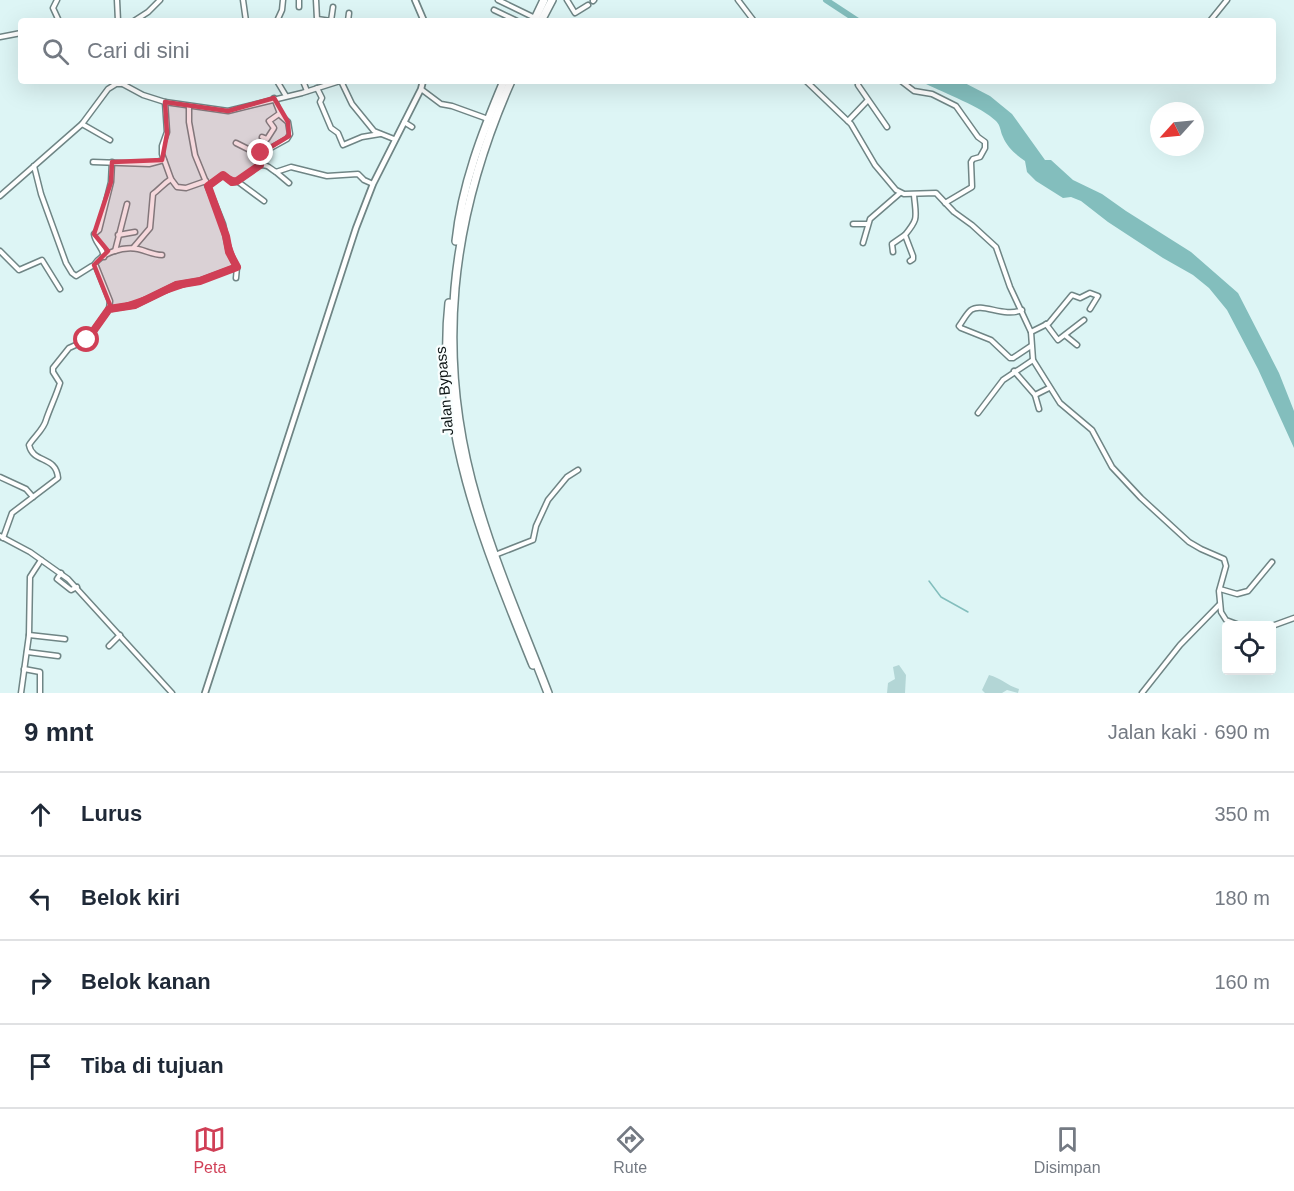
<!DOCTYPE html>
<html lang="id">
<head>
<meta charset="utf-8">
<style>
  :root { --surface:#fff; --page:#f6f6f7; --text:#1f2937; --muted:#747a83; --line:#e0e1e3; --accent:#d03f56 }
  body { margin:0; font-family:Arial,sans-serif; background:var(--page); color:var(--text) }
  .controls { position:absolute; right:18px; bottom:18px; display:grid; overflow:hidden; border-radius:6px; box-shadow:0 6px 24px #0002 }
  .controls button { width:54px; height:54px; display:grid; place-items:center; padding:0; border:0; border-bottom:2px solid var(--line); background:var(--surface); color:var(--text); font:30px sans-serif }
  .compass { position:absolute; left:1150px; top:102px; width:54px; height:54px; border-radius:50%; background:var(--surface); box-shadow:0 6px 24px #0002; rotate:243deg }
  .stop { position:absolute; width:18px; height:18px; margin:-14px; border:4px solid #d03f56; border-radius:50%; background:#fff }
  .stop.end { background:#d03f56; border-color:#fff; box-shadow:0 2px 6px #0008 }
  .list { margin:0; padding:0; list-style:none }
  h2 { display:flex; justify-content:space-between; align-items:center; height:78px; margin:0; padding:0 24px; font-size:26px }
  h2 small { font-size:20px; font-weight:400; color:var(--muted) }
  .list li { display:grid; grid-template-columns:39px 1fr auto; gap:18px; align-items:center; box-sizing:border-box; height:84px; padding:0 24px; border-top:2px solid var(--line) }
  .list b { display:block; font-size:22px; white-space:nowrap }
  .list em { font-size:20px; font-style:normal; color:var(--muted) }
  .icon { flex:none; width:33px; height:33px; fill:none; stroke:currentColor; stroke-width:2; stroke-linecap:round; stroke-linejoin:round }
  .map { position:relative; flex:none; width:1294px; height:693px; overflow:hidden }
  .search { position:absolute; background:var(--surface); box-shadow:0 6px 24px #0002; left:18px; right:18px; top:18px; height:66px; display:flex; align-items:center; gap:15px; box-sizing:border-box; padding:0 21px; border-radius:6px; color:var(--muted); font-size:22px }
  .sheet { height:414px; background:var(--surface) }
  nav { display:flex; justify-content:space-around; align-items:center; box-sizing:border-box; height:84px; border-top:2px solid var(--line); background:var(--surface); font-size:16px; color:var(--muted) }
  nav a { display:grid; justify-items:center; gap:3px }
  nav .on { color:var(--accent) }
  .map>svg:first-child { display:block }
  .green { fill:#b3d6d6 }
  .water { fill:#83bebd }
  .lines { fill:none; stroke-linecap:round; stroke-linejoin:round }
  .stream { stroke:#83bebd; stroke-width:1.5 }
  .river { stroke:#83bebd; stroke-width:6 }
  .minor-casing { stroke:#6f8585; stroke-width:7 }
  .tertiary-casing { stroke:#6f8585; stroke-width:8 }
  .trunk-casing { stroke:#6f8585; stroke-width:10 }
  .minor { stroke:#fff; stroke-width:4 }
  .tertiary { stroke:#fff; stroke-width:4.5 }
  .trunk { stroke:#fff; stroke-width:7 }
  .route { stroke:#d03f56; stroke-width:8 }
  .marked { fill:#d03f56; fill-opacity:0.2; stroke:#d03f56; stroke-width:4.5; stroke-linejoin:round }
  .labels { text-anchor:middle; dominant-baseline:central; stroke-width:4.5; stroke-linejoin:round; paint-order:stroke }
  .street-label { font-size:15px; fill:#0d1515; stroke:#f9fefe }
</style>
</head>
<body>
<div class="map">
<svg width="1294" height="693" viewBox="0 0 1294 693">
  <rect width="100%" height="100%" fill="#ddf5f5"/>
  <g class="green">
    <path d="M 899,665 L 906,675 L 905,693 L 887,693 L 888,683 L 895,679 L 893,667 Z"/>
    <path d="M 989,675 C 1001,678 1008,686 1019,689 L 1018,693 L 1007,690 L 1002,693 L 985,693 L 982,690 Z"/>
  </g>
  <path class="water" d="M 927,81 L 961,81 L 990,96 L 1012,114 L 1045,160 L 1051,160 L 1073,180 L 1102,194 L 1126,211 L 1191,252 L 1238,293 L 1279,373 L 1294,411 L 1294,448 L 1258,369 L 1227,310 L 1209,288 L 1193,275 L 1163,258 L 1108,222 L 1081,201 L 1071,197 L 1063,198 L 1036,181 L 1027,172 L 1025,161 C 1016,155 1007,147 1003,137 C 1000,131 1001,126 996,121 C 982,107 944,93 926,84 Z"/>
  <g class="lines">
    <path class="stream" d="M 929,581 L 941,597 L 968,612"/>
    <path class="river" d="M 826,0 L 858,21"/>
    <g class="minor-casing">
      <g id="minor">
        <path d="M 57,0 L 53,8 L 59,21"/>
        <path d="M 117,0 L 118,21"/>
        <path d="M 243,0 L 246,21"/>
        <path d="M 316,0 L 317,19 L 331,21"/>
        <path d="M 498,0 L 535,18"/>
        <path d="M 567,0 L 575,13 L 588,5"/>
        <path d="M 738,0 L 754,21"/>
        <path d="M 593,1 L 594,0"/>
        <path d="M 299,7 L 299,0"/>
        <path d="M 494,10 L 517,21"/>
        <path d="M 134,21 L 148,12 L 160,0"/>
        <path d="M 277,21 L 282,10 L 283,0"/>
        <path d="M 331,21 L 333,7"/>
        <path d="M 348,21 L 349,13"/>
        <path d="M 1210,21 L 1227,0"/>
        <path d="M 0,37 L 21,33"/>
        <path d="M 117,81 L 143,95 L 165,102 L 228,111 L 302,93 L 340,81"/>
        <path d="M 277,81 L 286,96"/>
        <path d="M 303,81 L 307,91"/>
        <path d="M 341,81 L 352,104 L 374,131 L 394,139"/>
        <path d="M 806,81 L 851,124 L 875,165 L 896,190 L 904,194 L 936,193 L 954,212 L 972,225 L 996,247 L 1010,287 L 1031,332 L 1033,360 L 1060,403 L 1092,430 L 1112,467 L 1141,498 L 1189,542 L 1201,549 L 1224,559 L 1226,566 L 1219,591 L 1221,612 L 1226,620 L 1242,626"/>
        <path d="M 901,81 L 914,91 L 932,94 L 956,106 L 978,137 L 985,142 L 985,148 L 980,157 L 973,159 L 971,162 L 972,187 L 945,203"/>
        <path d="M 858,85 L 887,127"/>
        <path d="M 317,88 L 322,98 L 320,102 L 331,128 L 338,133 L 343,145 L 362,137 L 380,134"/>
        <path d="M 421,89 L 441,104 L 452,106 L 488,119"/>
        <path d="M 165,102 L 167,132 L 162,146 L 162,154 L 171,179 L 177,187 L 186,188 L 206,181"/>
        <path d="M 189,106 L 189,122 L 195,155 L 223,224 L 229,252 L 237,267 L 236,278"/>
        <path d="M 848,121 L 867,101"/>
        <path d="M 404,122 L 412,127"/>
        <path d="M 82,124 L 110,140"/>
        <path d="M 262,137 L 267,139 L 274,128 L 269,121 L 279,114"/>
        <path d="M 236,143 L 252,151 L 257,156"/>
        <path d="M 93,162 L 149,164 L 164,160"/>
        <path d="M 260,165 L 258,155 L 287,139 L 290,134 L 288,122 L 281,116 L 274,98"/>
        <path d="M 276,172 L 289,183"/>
        <path d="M 237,181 L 264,201"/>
        <path d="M 208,186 L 223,175 L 232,182 L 236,182 L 260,165 C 269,165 269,168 276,172 L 291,167 L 327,176 L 358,174 L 364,180 L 373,184"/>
        <path d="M 0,196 L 82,124 L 108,89 L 116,84 L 121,84"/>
        <path d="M 853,224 L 867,224"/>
        <path d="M 118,235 L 135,232"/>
        <path d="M 863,243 L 870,219 L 900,193"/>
        <path d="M 133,248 L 150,228 L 153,194 C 160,189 163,184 171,179"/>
        <path d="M 0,251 L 19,270 L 42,260 L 60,289"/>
        <path d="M 115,251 L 127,204"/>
        <path d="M 893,252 L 892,244 L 905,235"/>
        <path d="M 104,257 C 103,247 95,243 94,234 L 99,230 L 111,182 L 112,162"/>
        <path d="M 910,261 L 913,259 L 913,256 L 905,235 C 919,218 916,218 914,195"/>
        <path d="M 94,265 C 101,253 124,246 138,249 C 147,251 153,255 162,255"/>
        <path d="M 109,309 L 135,305 L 176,285 L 199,281 L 237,267"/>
        <path d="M 1022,310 C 1004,318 982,302 971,310 C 966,314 963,321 959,326 L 961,328 L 991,340 L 1010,358 L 1013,358 L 1031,346"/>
        <path d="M 1046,324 L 1058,340 L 1084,320"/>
        <path d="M 1031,332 L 1049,323 L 1072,295 L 1080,298 L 1090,293 L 1098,296 L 1090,309"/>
        <path d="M 1066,336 L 1077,345"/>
        <path d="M 1014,371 L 1035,395 L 1049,388"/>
        <path d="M 1035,395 L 1039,409"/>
        <path d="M 978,413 L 1003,380 L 1033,360"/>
        <path d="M 0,477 L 26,489 L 33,497"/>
        <path d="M 0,536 L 30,552 L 68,579 L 172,693"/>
        <path d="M 3,538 L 12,513 L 58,478 C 56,455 33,464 29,445 C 34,437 44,429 46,420 C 50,408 56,396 60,383 L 53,372 L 53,368 L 69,348 L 87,340 L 109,309 L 110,301 L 96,266 L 92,266 L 76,276 L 72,273 L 66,263 L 41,194 L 34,166"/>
        <path d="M 495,555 L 533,540 L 536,526 L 548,500 L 567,477 L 578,470"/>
        <path d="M 61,573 L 57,579 L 71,590 L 77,587"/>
        <path d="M 1220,589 L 1237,594 L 1248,591 L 1272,562"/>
        <path d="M 1272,626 L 1294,618"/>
        <path d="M 29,635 L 65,639"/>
        <path d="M 109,646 L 120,635"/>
        <path d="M 27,652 L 58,656"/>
        <path d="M 24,669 L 40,672 L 40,693"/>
        <path d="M 21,693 L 29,635 L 30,577 L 41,560"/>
        <path d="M 1142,693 L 1180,645 L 1219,605"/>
      </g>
    </g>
    <g class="tertiary-casing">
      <g id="tertiary">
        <path d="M 415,0 L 424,21"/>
        <path d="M 205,693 L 356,228 L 373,184 L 421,89 L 423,81"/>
      </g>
    </g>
    <g class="trunk-casing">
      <g id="trunk">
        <path d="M 534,21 L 544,0"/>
        <path d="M 541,21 L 552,0"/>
        <path d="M 511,81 C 450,219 434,355 477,501 C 496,567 524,630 548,693"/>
        <path d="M 456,241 C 462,185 482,133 504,81"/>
        <path d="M 449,303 C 435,429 487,551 533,665"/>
      </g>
    </g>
    <use href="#minor" class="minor"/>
    <use href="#tertiary" class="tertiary"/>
    <use href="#trunk" class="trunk"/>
  </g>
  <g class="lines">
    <path class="route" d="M 87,340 L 109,309 L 135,305 L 176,285 L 200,281 L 237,267 L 229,252 L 226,236 L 208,186 L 223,175 L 232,182 L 237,181 L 260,165 L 257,156 L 261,153"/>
  </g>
  <path class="marked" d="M 274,98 L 288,122 L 289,136 L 256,156 L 260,165 L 237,181 L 223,175 L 208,186 L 237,267 L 112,310 L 94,265 L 108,251 L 94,234 L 111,182 L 112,162 L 162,160 L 167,134 L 165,102 L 228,111 Z"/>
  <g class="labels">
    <g class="street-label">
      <text transform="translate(444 391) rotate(-95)">Jalan Bypass</text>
    </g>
  </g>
</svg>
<div class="controls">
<button><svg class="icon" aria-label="locate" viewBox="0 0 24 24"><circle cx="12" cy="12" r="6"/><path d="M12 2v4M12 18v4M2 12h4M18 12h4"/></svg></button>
</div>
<svg class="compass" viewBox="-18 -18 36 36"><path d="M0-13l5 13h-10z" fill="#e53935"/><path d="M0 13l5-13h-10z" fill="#747a83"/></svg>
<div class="stop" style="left:87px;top:340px"></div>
<div class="stop end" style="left:261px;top:153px"></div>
<div class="search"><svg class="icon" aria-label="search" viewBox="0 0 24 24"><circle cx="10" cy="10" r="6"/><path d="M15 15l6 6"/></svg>Cari di sini</div>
</div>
<section class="sheet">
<h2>9 mnt<small>Jalan kaki · 690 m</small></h2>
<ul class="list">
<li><svg class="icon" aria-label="ahead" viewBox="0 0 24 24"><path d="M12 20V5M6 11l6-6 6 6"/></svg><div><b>Lurus</b></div><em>350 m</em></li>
<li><svg class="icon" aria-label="left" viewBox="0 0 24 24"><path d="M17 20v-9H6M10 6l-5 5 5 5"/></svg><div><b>Belok kiri</b></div><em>180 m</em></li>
<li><svg class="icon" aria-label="right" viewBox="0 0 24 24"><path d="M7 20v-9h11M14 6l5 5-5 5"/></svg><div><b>Belok kanan</b></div><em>160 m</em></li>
<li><svg class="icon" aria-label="arrive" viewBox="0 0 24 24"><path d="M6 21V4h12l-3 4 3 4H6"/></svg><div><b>Tiba di tujuan</b></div></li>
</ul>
</section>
<nav>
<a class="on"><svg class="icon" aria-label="map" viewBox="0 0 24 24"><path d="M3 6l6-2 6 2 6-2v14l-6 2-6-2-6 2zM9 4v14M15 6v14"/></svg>Peta</a>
<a><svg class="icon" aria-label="directions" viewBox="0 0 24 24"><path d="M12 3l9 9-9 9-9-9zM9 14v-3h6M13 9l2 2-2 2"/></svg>Rute</a>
<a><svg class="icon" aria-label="saved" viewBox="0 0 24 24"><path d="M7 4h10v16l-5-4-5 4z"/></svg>Disimpan</a>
</nav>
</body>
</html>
